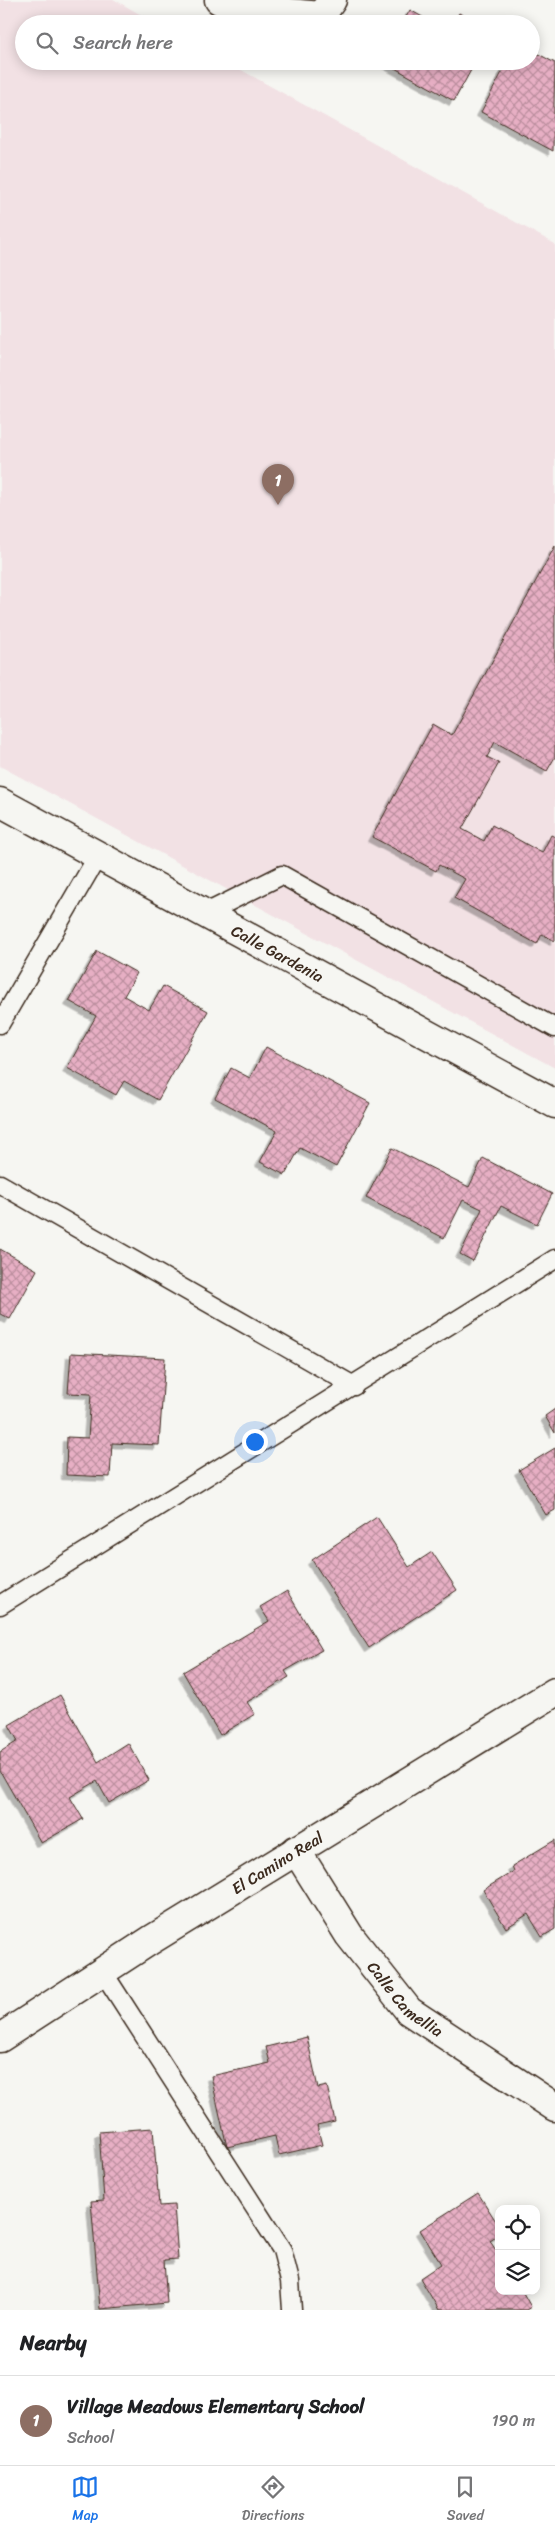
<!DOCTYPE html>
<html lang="en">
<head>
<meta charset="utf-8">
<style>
  :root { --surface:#fff; --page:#f6f6f6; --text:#202124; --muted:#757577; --line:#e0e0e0; --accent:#1a73e8 }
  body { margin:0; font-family:Sriracha,sans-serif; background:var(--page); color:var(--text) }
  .controls { position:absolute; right:15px; bottom:15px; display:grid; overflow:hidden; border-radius:10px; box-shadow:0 2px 12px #0003 }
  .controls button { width:45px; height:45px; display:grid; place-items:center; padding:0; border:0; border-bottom:1px solid var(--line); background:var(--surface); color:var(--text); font:25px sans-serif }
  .you { position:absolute; left:254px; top:1441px; width:18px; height:18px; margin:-12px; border:4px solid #fff; border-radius:50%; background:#1a73e8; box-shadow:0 0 0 8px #1a73e833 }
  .badge { display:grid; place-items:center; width:32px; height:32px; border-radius:50%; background:var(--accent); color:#fff; font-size:16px; font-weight:700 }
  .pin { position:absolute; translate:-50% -41px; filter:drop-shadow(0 1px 2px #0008) }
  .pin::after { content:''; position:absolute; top:26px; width:18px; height:15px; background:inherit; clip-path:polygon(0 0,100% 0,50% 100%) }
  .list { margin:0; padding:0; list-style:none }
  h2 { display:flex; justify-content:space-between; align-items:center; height:65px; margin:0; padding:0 20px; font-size:21px }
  h2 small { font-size:16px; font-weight:400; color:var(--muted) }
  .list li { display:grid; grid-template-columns:32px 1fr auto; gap:15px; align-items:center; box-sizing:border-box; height:90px; padding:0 20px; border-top:1px solid var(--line) }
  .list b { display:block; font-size:19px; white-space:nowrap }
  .list p { margin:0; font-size:16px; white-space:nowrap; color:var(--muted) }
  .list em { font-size:16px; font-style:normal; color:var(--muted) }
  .icon { flex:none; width:28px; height:28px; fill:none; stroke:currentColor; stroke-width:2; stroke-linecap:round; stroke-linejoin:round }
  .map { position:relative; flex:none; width:555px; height:2310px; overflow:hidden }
  .search { position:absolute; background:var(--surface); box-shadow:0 2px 12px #0003; left:15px; right:15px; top:15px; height:55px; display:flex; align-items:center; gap:12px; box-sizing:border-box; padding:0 18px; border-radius:28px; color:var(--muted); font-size:19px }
  .sheet { height:155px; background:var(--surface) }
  nav { display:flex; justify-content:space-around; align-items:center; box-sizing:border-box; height:70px; border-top:1px solid var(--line); background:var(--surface); font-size:14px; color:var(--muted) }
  nav a { display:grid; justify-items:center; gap:2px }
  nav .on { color:var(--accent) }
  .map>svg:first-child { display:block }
  .built { fill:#f2e1e4 }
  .building { fill:url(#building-cross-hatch); stroke:#3b2a1e; filter:url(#shadow) }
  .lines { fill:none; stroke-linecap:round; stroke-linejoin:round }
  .lane-casing { stroke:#3b2a1e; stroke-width:21 }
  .street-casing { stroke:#3b2a1e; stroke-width:31 }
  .secondary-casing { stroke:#3b2a1e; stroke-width:31 }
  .lane { stroke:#f6f6f2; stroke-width:18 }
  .street { stroke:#f6f6f2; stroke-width:28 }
  .secondary { stroke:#f6f6f2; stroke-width:28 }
  .labels { text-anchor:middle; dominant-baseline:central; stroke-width:4.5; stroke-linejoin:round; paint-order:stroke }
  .street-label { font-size:16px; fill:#3b2a1e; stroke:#f6f6f2 }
</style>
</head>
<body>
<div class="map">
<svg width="555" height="2310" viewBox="0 0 555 2310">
  <defs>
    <pattern id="building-cross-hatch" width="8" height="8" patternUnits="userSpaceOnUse" patternTransform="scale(1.25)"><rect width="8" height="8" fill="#e7afc4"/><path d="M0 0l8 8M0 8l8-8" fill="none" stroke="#bc8f9f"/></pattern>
    <filter id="shadow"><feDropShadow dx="-4.5" dy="4.5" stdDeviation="0" flood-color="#0004"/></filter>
  </defs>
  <rect width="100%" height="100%" fill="#f6f6f2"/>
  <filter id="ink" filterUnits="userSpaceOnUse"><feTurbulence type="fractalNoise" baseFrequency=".02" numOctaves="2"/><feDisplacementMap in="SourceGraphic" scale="10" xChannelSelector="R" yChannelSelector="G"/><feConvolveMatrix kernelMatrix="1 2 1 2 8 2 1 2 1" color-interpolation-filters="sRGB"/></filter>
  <g filter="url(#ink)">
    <path class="built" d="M 0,0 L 115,0 L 157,24 L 24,24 L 24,61 L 225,61 L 555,244 L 555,1068 L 0,766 Z"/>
    <g class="building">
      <path d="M 410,10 L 435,24 L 402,24 Z"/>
      <path d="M 459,13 L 478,24 L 453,24 Z"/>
      <path d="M 531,50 L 555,63 L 553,151 L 481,112 L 508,61 L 531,61 Z"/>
      <path d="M 382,61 L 476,61 L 454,101 Z"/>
      <path d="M 555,546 L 555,757 L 547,771 L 495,742 L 487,757 L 499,763 L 462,829 L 484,841 L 492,825 L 542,853 L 551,835 L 555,837 L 555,941 L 542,934 L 537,944 L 454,898 L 465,879 L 439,865 L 436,871 L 372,837 L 433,724 L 452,735 Z"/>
      <path d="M 97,951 L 137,973 L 124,996 L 149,1010 L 163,986 L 208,1011 L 158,1100 L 124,1081 L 116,1095 L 67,1068 L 96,1016 L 69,1001 Z"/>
      <path d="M 266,1047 L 370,1103 L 336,1167 L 300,1148 L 285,1175 L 260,1162 L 277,1131 L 215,1098 L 231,1068 L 250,1078 Z"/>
      <path d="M 392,1148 L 469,1187 L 483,1158 L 552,1194 L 537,1224 L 501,1206 L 473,1261 L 460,1254 L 482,1209 L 463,1200 L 444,1238 L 366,1198 Z"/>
      <path d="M 0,1249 L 37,1270 L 10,1319 L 0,1314 Z"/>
      <path d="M 71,1353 L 165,1358 L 159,1445 L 112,1443 L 110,1477 L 66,1475 L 67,1437 L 88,1438 L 91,1394 L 68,1393 Z"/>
      <path d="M 555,1409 L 555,1433 L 545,1416 Z"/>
      <path d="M 555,1448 L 555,1510 L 546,1515 L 519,1470 Z"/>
      <path d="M 377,1517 L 409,1567 L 432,1552 L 457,1590 L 369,1648 L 312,1560 Z"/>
      <path d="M 287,1591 L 322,1650 L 285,1671 L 289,1677 L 247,1702 L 255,1714 L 220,1735 L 183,1672 L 269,1621 L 260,1607 Z"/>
      <path d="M 60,1695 L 98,1762 L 128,1743 L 149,1780 L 109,1803 L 97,1781 L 70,1797 L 83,1819 L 41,1843 L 0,1771 L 0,1752 L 18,1741 L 9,1725 Z"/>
      <path d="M 555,1840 L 555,1929 L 542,1937 L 528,1914 L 506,1928 L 483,1890 L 514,1871 L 512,1866 Z"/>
      <path d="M 307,2037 L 318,2088 L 327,2086 L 335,2121 L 317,2125 L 322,2145 L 279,2155 L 275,2136 L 227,2147 L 211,2076 L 270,2063 L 266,2047 Z"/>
      <path d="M 153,2128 L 159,2206 L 174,2205 L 178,2259 L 164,2260 L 167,2303 L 100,2309 L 91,2201 L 104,2200 L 99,2132 Z"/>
      <path d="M 478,2193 L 499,2226 L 499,2235 L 490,2241 L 499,2255 L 499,2291 L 522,2291 L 531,2307 L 526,2310 L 439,2310 L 420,2278 L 441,2264 L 420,2230 Z"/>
    </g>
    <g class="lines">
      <g class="lane-casing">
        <g id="lane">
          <path d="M 206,913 L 282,875 L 555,1028"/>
          <path d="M 0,1024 L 99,854"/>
          <path d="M 0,1184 L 354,1386"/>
          <path d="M 0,1605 L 555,1259"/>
          <path d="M 103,1972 L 282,2250 L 290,2281 L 292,2310"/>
        </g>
      </g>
      <g class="street-casing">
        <g id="street">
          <path d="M 219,0 L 234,8 L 321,16 L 332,0"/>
          <path id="s1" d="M 0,802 L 555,1104"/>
          <path id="s2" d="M 296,1850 L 349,1935 L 409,2011 L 555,2107"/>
        </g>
      </g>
      <g class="secondary-casing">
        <g id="secondary">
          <path id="s3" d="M 0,2038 L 151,1940 L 555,1692"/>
        </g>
      </g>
      <use href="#lane" class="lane"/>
      <use href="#street" class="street"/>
      <use href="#secondary" class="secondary"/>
    </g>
  </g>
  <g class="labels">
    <g class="street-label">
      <text stroke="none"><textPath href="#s1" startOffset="316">Calle Gardenia</textPath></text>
      <text stroke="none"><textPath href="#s3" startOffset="328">El Camino Real</textPath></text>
      <text stroke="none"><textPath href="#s2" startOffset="186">Calle Camellia</textPath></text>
    </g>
  </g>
</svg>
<div class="controls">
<button><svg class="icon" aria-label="locate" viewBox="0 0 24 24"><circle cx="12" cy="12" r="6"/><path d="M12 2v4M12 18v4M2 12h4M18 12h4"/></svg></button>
<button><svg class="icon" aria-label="layers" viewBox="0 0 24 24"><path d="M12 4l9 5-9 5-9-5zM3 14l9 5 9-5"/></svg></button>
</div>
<div class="you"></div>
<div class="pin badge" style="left:278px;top:505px;background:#8d6e63">1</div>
<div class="search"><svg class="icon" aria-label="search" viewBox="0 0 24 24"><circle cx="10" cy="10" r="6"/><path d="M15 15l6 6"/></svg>Search here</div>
</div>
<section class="sheet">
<h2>Nearby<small></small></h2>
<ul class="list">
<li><span class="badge" style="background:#8d6e63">1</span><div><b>Village Meadows Elementary School</b><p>School</p></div><em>190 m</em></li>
</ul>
</section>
<nav>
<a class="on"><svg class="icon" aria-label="map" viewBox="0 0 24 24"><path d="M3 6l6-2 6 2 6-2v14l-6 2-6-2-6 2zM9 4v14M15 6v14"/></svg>Map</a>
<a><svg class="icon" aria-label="directions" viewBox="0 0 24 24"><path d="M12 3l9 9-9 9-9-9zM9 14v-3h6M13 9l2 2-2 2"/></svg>Directions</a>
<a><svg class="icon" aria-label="saved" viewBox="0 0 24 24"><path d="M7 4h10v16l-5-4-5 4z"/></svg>Saved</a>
</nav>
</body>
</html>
